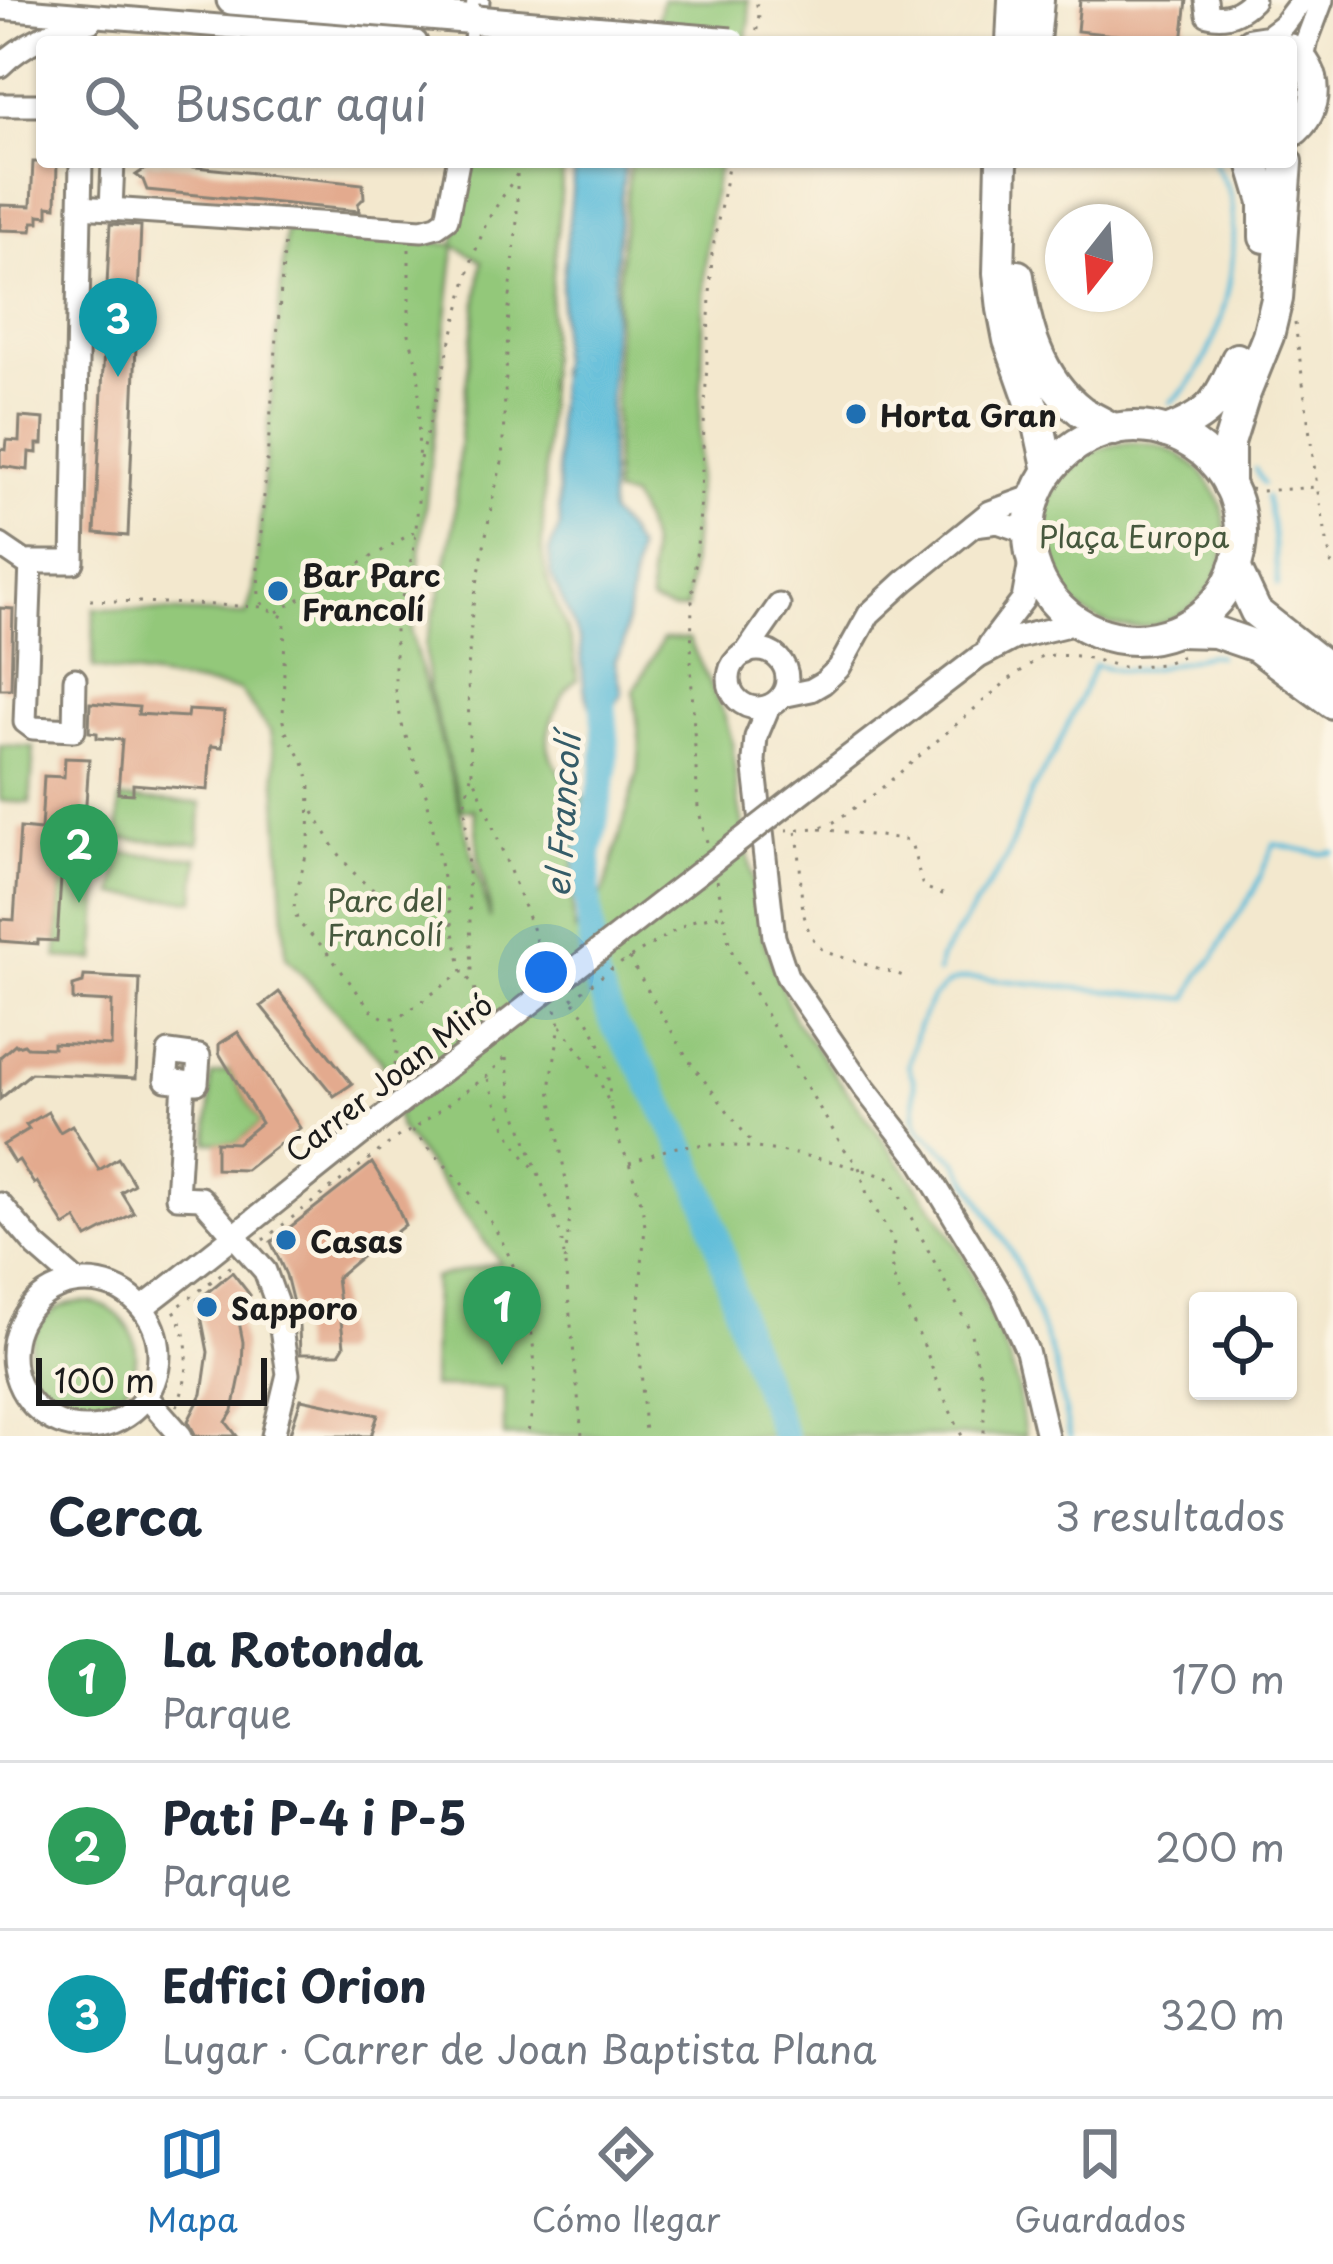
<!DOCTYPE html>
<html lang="es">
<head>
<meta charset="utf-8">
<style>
  :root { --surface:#fff; --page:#f2f2f3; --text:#1f2937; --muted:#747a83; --line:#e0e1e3; --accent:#1f6fb2 }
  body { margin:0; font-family:"Playpen Sans",sans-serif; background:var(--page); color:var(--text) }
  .controls { position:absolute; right:36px; bottom:36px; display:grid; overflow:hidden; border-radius:12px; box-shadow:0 3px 9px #0004 }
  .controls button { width:108px; height:108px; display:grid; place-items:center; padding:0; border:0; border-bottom:3px solid var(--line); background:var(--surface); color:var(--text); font:60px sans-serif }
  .compass { position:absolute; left:1045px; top:204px; width:108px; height:108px; border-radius:50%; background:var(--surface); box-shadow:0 3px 9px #0004; rotate:197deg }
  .scale { position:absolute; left:36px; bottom:30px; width:231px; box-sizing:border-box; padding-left:12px; border:6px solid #1c1c1c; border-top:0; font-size:33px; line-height:42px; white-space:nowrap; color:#1c1c1c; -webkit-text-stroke:9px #fcf5e5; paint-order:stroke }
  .you { position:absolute; left:546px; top:972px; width:42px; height:42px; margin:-30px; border:9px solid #fff; border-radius:50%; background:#1a73e8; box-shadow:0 0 0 18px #1a73e833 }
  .badge { display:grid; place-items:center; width:78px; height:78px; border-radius:50%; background:var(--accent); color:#fff; font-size:39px; font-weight:700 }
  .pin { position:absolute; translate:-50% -99px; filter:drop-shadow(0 3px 6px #0008) }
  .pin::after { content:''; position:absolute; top:63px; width:42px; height:36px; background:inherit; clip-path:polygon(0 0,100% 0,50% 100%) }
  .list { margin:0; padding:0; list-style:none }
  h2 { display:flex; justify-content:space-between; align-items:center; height:156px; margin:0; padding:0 48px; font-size:51px }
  h2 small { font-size:39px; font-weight:400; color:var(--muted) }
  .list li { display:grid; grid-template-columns:78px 1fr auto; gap:36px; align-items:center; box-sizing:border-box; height:168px; padding:0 48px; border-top:3px solid var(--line) }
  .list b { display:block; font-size:45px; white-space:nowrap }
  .list p { margin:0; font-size:39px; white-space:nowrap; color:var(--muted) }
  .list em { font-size:39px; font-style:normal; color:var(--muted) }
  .icon { flex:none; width:66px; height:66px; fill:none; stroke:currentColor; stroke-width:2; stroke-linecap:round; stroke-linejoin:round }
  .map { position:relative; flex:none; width:1333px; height:1436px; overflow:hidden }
  .search { position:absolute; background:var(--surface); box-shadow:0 3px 9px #0004; left:36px; right:36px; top:36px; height:132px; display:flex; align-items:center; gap:30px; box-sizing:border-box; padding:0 42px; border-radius:12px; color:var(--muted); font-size:45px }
  .sheet { height:660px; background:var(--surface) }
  nav { display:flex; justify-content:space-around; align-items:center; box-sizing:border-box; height:168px; border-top:3px solid var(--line); background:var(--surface); font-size:33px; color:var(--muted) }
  nav a { display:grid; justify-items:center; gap:6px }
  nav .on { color:var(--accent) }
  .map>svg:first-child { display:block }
  .green { fill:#93c87a; stroke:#58724b; stroke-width:3; fill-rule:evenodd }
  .water { fill:#5bbcd9; stroke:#3c6c7a; stroke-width:3 }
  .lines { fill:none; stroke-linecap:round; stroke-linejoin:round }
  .stream { stroke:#5bbcd9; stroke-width:4.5 }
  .river { stroke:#5bbcd9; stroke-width:27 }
  .building { fill:#e3aa8e }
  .minor-casing { stroke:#888275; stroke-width:27 }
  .major-casing { stroke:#888275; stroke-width:33 }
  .highway-casing { stroke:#888275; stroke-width:36 }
  .path { stroke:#888275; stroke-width:3; stroke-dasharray:3 9; stroke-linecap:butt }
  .minor { stroke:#fff; stroke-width:21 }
  .major { stroke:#fff; stroke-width:27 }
  .highway { stroke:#fff; stroke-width:30 }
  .minor-bridge-casing { stroke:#888275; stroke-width:27; stroke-linecap:butt }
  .major-bridge-casing { stroke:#888275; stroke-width:33; stroke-linecap:butt }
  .minor-bridge { stroke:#fff; stroke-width:21 }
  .major-bridge { stroke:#fff; stroke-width:27 }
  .poi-dot { fill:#1f6fb2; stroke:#fcf5e5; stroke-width:4.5 }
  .labels { text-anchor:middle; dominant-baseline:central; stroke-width:10; stroke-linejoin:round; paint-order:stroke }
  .poi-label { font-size:30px; font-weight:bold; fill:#1c1c1c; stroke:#fcf5e5; text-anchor:start }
  .park-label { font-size:30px; fill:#46583d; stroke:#fcf5e5 }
  .street-label { font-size:30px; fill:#1c1c1c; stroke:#fcf5e5 }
  .water-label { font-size:33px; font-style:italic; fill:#355c68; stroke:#fcf5e5 }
</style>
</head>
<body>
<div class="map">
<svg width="1333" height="1436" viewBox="0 0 1333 1436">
  <rect width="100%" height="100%" fill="#fcf5e5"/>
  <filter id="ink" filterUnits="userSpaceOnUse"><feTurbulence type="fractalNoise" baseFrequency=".00833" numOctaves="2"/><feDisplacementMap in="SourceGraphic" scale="24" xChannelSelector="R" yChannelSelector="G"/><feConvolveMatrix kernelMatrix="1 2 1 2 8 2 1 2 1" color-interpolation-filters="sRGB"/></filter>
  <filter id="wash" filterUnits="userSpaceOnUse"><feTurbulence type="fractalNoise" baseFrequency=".004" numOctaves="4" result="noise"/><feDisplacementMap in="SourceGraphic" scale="48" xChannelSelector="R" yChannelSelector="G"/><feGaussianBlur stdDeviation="2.7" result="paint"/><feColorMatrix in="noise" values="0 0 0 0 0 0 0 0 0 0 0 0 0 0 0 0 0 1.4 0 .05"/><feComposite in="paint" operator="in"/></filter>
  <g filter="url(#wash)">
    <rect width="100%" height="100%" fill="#f3e8ce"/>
    <g class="green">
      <path d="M 662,0 L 748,0 L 750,19 L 746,42 L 653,42 Z"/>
      <path d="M 469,162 L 564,162 L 551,296 L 542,548 C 544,583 559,609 571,641 C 575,654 576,667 577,680 C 565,688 561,699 555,712 C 536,753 557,769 584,797 C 575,842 568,886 575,931 L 604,891 L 638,772 L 640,745 L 634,691 L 663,639 L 689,639 L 725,717 L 732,741 L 737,794 L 765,944 L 794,1019 L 938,1214 L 967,1262 L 1009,1359 L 1017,1385 L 1025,1436 L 504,1436 L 504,1388 L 432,1387 L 434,1278 L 500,1262 L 400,1128 L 381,1060 L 286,957 L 275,761 L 270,731 L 239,690 L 93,668 L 94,608 L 246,615 L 254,588 L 286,230 L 404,238 L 454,245 ZM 455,246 L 482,261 L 461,424 L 454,523 L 440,593 L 425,645 L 429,689 L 462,810 L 474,809 L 479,859 L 490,908 L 490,919 L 411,633 Z"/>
      <path d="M 630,162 L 720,162 C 703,228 704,299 702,366 C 699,448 695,528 687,609 L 672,610 L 651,602 C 648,583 651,567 650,548 C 648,530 640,514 631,498 L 614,494 L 617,298 Z"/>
      <circle cx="1134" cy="535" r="92"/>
      <path d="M 0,745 L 34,747 L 30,803 L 0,801 Z"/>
      <path d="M 120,799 L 201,803 L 199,844 L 118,839 Z"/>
      <path d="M 63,847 L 101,849 L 96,960 L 57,958 Z"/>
      <path d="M 118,853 L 198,858 L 195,900 L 115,895 Z"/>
      <path d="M 229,1071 L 261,1123 L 237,1143 L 208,1142 L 211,1075 Z"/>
      <circle cx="83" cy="1355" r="53"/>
    </g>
    <path class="water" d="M 575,162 L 625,162 C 612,280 608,396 610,514 L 626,531 L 637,550 L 623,647 L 615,661 L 622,693 L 615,704 L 590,706 L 584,688 L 580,641 L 551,575 L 549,551 L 560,526 L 556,423 L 562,288 Z"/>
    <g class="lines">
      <g class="stream">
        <path d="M 1171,402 C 1220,365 1240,264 1232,204 C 1230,189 1221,175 1213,162"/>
        <path d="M 1255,469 L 1263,484"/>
        <path d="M 1266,497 L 1272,523 L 1278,585"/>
        <path d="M 938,973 L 940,959 L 1005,861 L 1033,789 L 1054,754 L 1095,665 C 1135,679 1169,664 1208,655 L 1218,656"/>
        <path d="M 1070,1436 L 1054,1360 L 1017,1262 L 957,1161 L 920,1130 L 915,1116 L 914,1081 L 908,1066 L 918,1027 L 932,998 C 936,995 939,991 943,988 C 952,978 966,979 979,978 L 1188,999 L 1200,974 L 1215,957 L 1227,932 L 1254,891 L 1274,844 L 1322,854 L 1333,852"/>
      </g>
      <path class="river" d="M 600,672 L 606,741 L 605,767 L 589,852 L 587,889 L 595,977 L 615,1027 L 642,1067 L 683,1146 L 707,1204 L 743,1330 L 784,1436"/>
    </g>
    <g id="blocks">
      <g class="building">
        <path d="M 1080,0 L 1187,0 L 1182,42 L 1077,31 Z"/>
        <path d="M 33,162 L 57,162 L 56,207 L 48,206 L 48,216 L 39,215 L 39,222 L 33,222 L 32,231 L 0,230 L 0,205 L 31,206 Z"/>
        <path d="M 146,162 L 363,184 L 364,198 L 358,204 L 359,211 L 147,190 L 143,180 L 136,175 L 145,169 Z"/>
        <path d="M 110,224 L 141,226 L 128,536 L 95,533 Z"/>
        <path d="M 20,417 L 44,419 L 43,444 L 37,444 L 37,453 L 29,452 L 28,470 L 0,466 L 0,449 L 6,450 L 7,440 L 19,441 Z"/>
        <path d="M 0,608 L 13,609 L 11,689 L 0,689 Z"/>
        <path d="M 90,703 L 139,707 L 138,714 L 187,717 L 188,710 L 224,712 L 222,747 L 211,746 L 208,790 L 133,784 L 133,794 L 118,793 L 122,740 L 97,738 L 97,733 L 89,732 Z"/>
        <path d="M 65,758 L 89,759 L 83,848 L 63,847 L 57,941 L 38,940 L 38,944 L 0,941 L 0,919 L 14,920 L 20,828 L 41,830 L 44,776 L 64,777 Z"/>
        <path d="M 84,976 L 140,979 L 136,1078 L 31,1073 L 0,1099 L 0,1057 L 15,1044 L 17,1046 L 24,1044 L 27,1047 L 53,1048 L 53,1043 L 111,1046 L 112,1002 L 73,1000 L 73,986 L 83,983 Z"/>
        <path d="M 279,992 L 352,1084 L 334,1096 L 261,1006 Z"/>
        <path d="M 238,1032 L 300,1128 L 246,1170 L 216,1169 L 216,1142 L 237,1143 L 261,1123 L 219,1053 L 219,1044 Z"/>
        <path d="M 48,1112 L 60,1132 L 72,1125 L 99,1170 L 118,1158 L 134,1184 L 121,1192 L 134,1213 L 87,1238 L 76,1219 L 65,1226 L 37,1182 L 34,1184 L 19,1160 L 14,1163 L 3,1145 L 29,1129 L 26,1125 Z"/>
        <path d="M 372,1163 L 394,1199 L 405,1225 L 381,1244 L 379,1242 L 336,1278 L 344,1346 L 339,1354 L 300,1354 L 299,1327 L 286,1275 L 271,1242 Z"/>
        <path d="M 232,1272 L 250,1295 L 236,1306 L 243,1342 L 242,1367 L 233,1411 L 226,1422 L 237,1436 L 196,1436 L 188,1421 L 202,1394 L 208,1352 L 198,1300 Z"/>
        <path d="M 301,1399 L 378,1415 L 371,1436 L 289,1436 Z"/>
      </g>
    </g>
  </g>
  <g filter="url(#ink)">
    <use href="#blocks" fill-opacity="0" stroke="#888275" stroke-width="3"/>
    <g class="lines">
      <g class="minor-casing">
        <g id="minor">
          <path d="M 1206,0 L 1208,15 C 1226,20 1240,13 1253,0"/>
          <path d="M 0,8 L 416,42"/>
          <path d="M 1263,40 L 1283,25 L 1302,0"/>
          <path d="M 475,42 L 478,0"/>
          <path d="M 1303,59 L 1307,40 L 1322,0"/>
          <path d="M 0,66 C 22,44 58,27 90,22"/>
          <path d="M 0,105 L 42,105"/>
          <path d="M 80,207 L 422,230 L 437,226 L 447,219 L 458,162"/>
          <path d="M 111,209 L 113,162"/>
          <path d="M 974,525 L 998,522 L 1029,533"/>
          <path d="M 0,545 L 25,562 L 73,562 L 81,162"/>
          <path d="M 31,562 L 25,722 L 33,728 L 74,730 L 75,679"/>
          <path d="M 989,645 L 1023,600 L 1031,556"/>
          <circle cx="758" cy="679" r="29"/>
          <path d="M 745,654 L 779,605"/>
          <path d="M 782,696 L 811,690 L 823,683 L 839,668 L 869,614 L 905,581 L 990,512 L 1036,495"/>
          <path d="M 769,706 L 756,737 L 754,761 L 774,937 L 787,976 L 864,1088 L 918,1157 L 1002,1295 L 1027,1351 L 1047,1436"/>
          <path d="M 805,790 L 979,657 L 1015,638 L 1077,623"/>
          <path d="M 184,1082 L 166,1080 L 169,1052 L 199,1056 L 197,1083 L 184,1082 L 177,1197 L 201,1198 L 265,1271 L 277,1304 L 288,1374 L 273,1436"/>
          <path d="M 0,1204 L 36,1246 L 77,1282"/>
          <circle cx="86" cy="1355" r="73"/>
          <path d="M 142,1308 C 256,1221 365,1127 481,1042"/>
          <path d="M 146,1396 L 181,1436"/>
        </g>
      </g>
      <g class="major-casing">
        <g id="major">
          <path d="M 231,0 L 477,20"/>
          <path d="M 1250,42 L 1263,40 L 1278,42"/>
          <path d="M 1291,48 C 1322,71 1322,111 1291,134"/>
        </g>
      </g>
      <g class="highway-casing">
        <g id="highway">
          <path d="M 1012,42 L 1014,0"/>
          <path d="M 1034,42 L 1038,0"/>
          <path d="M 1002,162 L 999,273 L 1003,309 L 1009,340 L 1039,425 L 1049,471"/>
          <path d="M 1253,162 L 1265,202 L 1265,237"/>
          <path d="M 1018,276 C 1025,326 1038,378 1081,411 C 1091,418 1104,423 1114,430"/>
          <circle cx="1135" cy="533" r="106"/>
          <path d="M 1166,432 C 1210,416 1219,402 1237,359"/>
          <path d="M 1229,485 L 1229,443 L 1243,398 L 1268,336 L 1277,299 L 1287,162"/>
          <path d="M 1235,567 L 1256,612 L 1333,673"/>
          <path d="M 1177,631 L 1215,632 L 1256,646 L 1333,703"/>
        </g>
      </g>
      <g class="path">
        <path d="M 755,42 L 759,15 L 756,0"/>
        <path d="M 517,162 L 517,221 L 509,308 L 502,462 L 493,497 L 472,611 L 468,669 L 469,743 L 472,772 L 532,928 L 545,971"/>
        <path d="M 409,249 L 409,334 L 419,374 L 418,502 L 415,543 L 395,627 L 395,690 L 402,725 L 426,794 L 462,972 L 474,985 L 479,1020"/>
        <path d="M 1295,323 L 1317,487"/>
        <path d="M 420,459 L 472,260 L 487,221 L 517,174"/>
        <path d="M 1250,489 L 1261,491 L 1317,487 L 1333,573"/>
        <path d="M 90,600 L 264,607 L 285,618 L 283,721 L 286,732 L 304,763 L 310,781 L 309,844 L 295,898 L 294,909 L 298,922 L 323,947 L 372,1011 L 384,1018 L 399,1018 L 462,972 L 472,971 L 465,801 L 471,776"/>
        <path d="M 263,605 L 259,597 L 258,570 L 285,239"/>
        <path d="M 277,612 L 414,532"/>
        <path d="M 314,812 C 344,868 375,914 446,907"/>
        <path d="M 820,829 L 904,839 L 912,846 L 923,887 L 948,896"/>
        <path d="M 786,830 L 818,828 L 834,822 L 876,793 L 1007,681 L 1043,655 L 1080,656 L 1122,667 L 1163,664 L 1187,654"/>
        <path d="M 796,832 C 806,870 791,925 825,952 L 907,977"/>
        <path d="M 707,842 L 698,808 L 691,670 L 692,599 L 700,513 L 712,253 L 729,162"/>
        <path d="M 717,880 L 730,948 L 798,1072 L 843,1147 L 859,1167 L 867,1194 L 894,1242 L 891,1264 L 895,1283 L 926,1350 L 937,1383 L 962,1436"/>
        <path d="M 629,958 L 688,1059 L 754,1146"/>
        <path d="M 572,999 L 611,969 L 691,921 L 724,914"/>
        <path d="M 574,1002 C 600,1031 609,1066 610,1103"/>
        <path d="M 556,1009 L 560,1024 L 550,1089 L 568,1192 L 570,1216 L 565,1262"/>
        <path d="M 561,1026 L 597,1075 L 610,1105 L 619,1141 L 629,1163 L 642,1205 L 645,1226 L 638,1316 L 645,1436"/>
        <path d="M 506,1058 L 512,1101 L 561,1236 L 564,1255"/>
        <path d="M 488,1079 C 499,1113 510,1144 536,1170"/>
        <path d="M 378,1092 L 374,1089 C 404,1064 397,1056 394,1020"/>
        <path d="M 412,1130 C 435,1155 460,1179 480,1206 C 527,1270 547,1359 527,1436"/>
        <path d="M 629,1163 C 647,1157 666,1148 684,1146 C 741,1140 837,1159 891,1179 L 970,1330 L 984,1392 L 984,1436"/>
        <path d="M 263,1240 L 399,1136 L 412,1130 L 487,1076 L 506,1057"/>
        <path d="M 565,1265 L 582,1436"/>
        <path d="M 177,1406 C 190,1375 192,1340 174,1310 L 234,1264"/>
      </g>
      <use href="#minor" class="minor"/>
      <use href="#major" class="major"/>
      <use href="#highway" class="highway"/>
      <g class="minor-bridge-casing">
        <path id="minor-bridge" d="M 481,1042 L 805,790"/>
      </g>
      <g class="major-bridge-casing">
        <path id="major-bridge" d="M 477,20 L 731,42"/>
      </g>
      <use href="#minor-bridge" class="minor-bridge"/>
      <use href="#major-bridge" class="major-bridge"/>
    </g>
  </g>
  <g class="poi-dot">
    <circle cx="856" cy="414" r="12"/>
    <circle cx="278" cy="591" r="12"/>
    <circle cx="286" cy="1240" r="12"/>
    <circle cx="207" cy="1307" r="12"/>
  </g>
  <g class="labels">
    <g class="poi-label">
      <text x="880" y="414">Horta Gran</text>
      <text x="302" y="574">Bar Parc<tspan x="302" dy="34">Francolí</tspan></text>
      <text x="310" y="1240">Casas</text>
      <text x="231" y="1307">Sapporo</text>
    </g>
    <g class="park-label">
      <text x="1134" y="535">Plaça Europa</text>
      <text x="385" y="899">Parc del<tspan x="385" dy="34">Francolí</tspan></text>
    </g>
    <g class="street-label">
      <text transform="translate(388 1077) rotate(-38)">Carrer Joan Miró</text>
    </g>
    <g class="water-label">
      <text transform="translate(561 815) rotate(-86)">el Francolí</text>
    </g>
  </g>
</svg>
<div class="controls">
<button><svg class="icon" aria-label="locate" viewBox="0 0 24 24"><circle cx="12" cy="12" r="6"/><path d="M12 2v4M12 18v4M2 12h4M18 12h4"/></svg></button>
</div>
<svg class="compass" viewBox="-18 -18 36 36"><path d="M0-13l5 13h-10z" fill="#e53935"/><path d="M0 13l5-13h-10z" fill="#747a83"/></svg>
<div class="scale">100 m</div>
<div class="you"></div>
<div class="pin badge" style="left:502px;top:1365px;background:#2e9e5b">1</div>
<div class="pin badge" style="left:79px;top:903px;background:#2e9e5b">2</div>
<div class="pin badge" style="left:118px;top:377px;background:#0f9aa8">3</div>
<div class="search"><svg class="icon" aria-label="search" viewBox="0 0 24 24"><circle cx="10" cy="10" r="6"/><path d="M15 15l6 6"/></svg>Buscar aquí</div>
</div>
<section class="sheet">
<h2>Cerca<small>3 resultados</small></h2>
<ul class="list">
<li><span class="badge" style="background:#2e9e5b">1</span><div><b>La Rotonda</b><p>Parque</p></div><em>170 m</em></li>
<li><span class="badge" style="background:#2e9e5b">2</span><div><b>Pati P-4 i P-5</b><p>Parque</p></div><em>200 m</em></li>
<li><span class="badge" style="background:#0f9aa8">3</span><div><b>Edfici Orion</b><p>Lugar · Carrer de Joan Baptista Plana</p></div><em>320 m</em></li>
</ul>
</section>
<nav>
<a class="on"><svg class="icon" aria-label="map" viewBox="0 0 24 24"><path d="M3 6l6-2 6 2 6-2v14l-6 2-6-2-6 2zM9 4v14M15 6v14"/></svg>Mapa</a>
<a><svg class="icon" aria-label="directions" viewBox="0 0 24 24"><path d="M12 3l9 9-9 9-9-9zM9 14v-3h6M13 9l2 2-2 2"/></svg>Cómo llegar</a>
<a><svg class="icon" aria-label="saved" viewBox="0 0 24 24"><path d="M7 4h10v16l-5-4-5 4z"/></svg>Guardados</a>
</nav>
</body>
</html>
